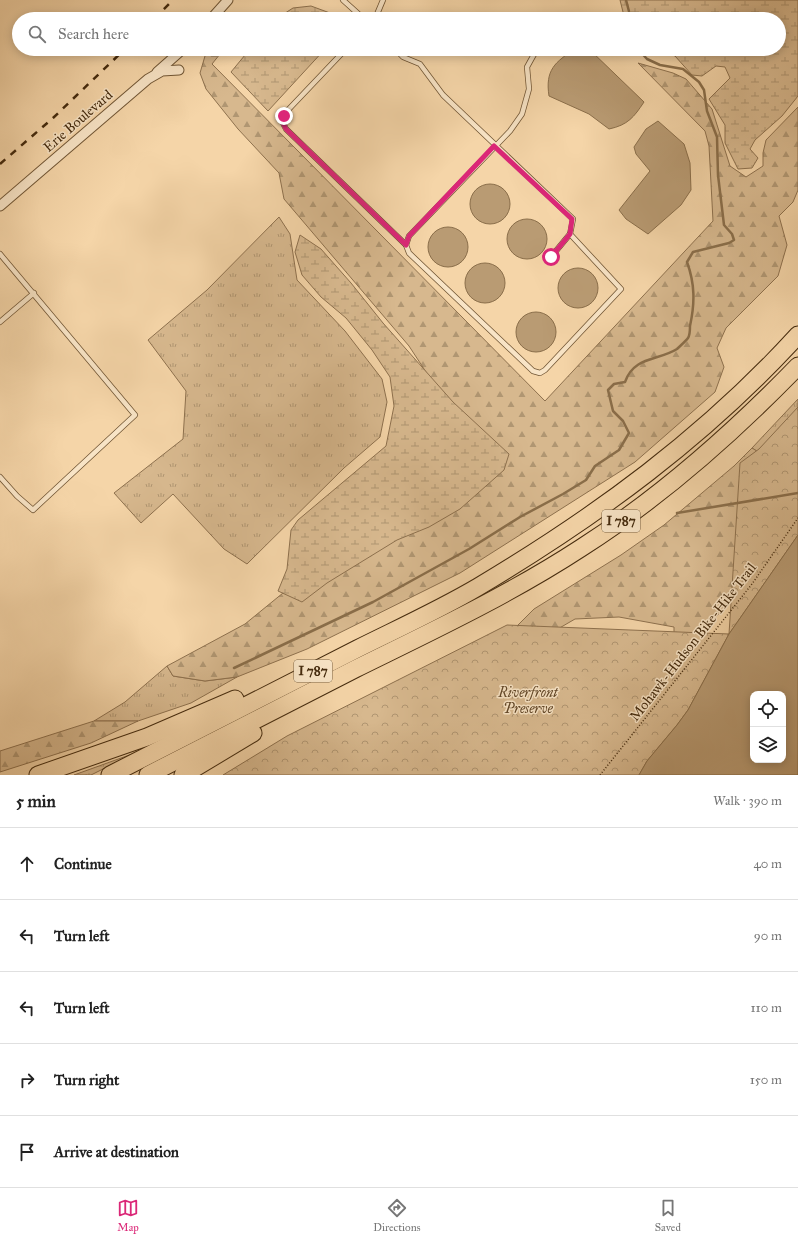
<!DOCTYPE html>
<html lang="en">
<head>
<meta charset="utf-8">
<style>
  :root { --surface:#fff; --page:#f2f2f2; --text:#222; --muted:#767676; --line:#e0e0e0; --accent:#db2777 }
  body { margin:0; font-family:"IM FELL Great Primer",serif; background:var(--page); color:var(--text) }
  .controls { position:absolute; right:12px; bottom:12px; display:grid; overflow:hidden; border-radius:8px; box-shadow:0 2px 10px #0003 }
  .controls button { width:36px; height:36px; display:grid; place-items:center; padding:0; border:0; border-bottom:1px solid var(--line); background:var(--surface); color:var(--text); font:20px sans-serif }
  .stop { position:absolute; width:12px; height:12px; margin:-9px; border:3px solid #db2777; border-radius:50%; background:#fff }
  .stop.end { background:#db2777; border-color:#fff; box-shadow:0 1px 4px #0008 }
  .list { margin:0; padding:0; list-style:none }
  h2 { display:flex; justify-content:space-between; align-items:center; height:52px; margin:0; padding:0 16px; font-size:17px }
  h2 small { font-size:13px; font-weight:400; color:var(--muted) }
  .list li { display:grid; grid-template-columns:26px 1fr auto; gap:12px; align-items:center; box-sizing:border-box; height:72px; padding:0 16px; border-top:1px solid var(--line) }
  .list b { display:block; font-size:15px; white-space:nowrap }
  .list em { font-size:13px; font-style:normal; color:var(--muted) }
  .icon { flex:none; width:22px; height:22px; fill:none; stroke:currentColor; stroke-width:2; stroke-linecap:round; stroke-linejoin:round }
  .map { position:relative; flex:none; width:798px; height:775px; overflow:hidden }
  .search { position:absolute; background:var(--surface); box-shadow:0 2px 10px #0003; left:12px; right:12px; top:12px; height:44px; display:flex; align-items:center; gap:10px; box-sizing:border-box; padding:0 14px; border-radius:22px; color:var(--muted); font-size:15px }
  .sheet { height:412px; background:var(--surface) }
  nav { display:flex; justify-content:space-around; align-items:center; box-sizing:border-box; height:56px; border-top:1px solid var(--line); background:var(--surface); font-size:11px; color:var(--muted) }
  nav a { display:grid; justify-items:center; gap:2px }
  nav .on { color:var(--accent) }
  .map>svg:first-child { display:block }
  .grass { fill:url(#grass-tufts); stroke:#8e714e }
  .forest { fill:url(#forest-firs); stroke:#8e714e }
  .wetland { fill:url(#wetland-marsh); stroke:#8e714e }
  .park { fill:url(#park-crowns); stroke:#8e714e }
  .water { fill:#b99b73; stroke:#8a6e4a; fill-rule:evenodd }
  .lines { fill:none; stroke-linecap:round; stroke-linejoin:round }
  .stream { stroke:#8a6e4a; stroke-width:2.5 }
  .lane-casing { stroke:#705534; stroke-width:6 }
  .street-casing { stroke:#705534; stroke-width:11 }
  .highway-casing { stroke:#442a0d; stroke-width:19 }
  .path { stroke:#442a0d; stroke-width:1.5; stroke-dasharray:1 2; stroke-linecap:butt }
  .lane { stroke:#f8e4c6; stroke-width:4.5 }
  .street { stroke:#f8e4c6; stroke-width:9 }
  .highway { stroke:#f5d5a8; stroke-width:17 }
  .rail { stroke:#442a0d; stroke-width:2.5; stroke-dasharray:7 7; stroke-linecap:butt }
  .route { stroke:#db2777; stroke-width:5 }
  .labels { text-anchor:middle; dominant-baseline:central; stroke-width:3; stroke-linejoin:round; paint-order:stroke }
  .shield { fill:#f8e4c6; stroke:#7a6244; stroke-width:1 }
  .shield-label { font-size:13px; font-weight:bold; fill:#442a0d }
  .street-label { font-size:14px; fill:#442a0d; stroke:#f8e4c6 }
  .park-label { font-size:14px; font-style:italic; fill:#614627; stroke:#f8e4c6 }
</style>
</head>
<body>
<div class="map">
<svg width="798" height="775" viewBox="0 0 798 775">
  <defs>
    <pattern id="grass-tufts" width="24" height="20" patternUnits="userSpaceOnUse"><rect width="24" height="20" fill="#d7b88e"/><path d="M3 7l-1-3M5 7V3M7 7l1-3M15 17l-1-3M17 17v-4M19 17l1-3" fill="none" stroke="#b09672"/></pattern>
    <pattern id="forest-firs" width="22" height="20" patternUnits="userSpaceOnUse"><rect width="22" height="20" fill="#d7b88e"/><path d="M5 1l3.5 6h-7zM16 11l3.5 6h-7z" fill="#b09672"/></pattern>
    <pattern id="wetland-marsh" width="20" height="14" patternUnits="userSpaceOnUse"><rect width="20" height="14" fill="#d7b88e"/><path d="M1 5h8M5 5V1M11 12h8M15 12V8" fill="none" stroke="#b09672"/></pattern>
    <pattern id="park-crowns" width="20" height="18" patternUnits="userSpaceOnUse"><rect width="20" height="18" fill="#d7b88e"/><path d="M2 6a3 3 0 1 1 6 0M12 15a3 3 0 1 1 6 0" fill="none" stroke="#b09672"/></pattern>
  </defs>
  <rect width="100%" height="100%" fill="#f5d5a8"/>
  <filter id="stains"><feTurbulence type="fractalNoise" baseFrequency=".005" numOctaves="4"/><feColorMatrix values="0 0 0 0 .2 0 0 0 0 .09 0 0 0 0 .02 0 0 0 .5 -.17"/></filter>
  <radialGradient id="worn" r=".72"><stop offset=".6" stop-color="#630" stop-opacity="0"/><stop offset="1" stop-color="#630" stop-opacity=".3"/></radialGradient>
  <g class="grass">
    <path d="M 279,217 L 290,234 L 297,280 L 345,331 L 382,379 L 387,402 L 380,437 L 344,468 L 247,564 L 224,549 L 173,494 L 141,523 L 114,493 L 183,439 L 186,391 L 148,340 L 207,290 Z"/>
    <path d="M 798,399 L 798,454 L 777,464 L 752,448 Z"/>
    <path d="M 167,666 L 173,676 L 205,681 L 237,677 L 191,703 L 138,721 L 94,721 L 125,702 Z"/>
    <path d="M 135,753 L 91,775 L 74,775 Z"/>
  </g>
  <g class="forest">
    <path d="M 212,49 L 224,49 L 212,64 L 545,401 L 713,221 L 709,146 L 705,131 L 638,63 L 673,73 L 686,79 L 712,109 L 730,166 L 746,177 L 763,166 L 763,153 L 766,140 L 798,107 L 798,190 L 793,202 L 779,216 L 787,245 L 778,276 L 726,328 L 717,348 L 724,367 L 715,392 L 635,462 L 460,573 L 307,649 L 237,677 L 205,681 L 173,676 L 167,666 L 245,624 L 294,584 L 456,418 L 409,346 L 284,199 L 279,173 L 238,129 L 206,89 L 200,73 L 205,56 Z"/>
    <path d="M 752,448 L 777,464 L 741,576 L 723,610 L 680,650 L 674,643 L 674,627 L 619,617 L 575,619 L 544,637 L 507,636 L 534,609 L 621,555 L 664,525 L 734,466 Z"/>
    <path d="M 94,721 L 138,721 L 91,743 L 0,772 L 0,751 Z"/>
  </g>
  <g class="wetland">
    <path d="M 620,0 L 798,0 L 798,96 L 782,116 L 755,140 L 750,149 L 758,158 L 752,168 L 738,169 L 725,143 L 725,125 L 709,99 L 730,78 L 725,67 L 716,66 L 702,76 L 692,75 L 675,56 L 661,49 L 779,49 L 779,19 L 616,19 L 623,12 Z"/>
    <path d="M 311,6 L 330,13 L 337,19 L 276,19 L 293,8 Z"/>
    <path d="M 250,49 L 325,49 L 268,111 L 231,72 Z"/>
    <path d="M 300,235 L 321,249 L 351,283 L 383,323 L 453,402 L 509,454 L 504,470 L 460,509 L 429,527 L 397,540 L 327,583 L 302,602 L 278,591 L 287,569 L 291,530 L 298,520 L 386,446 L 394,406 L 390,377 L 372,350 L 346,318 L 321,297 L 302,275 L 295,252 Z"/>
  </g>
  <path class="park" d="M 798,407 L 798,535 L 729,634 L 688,710 L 677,725 L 647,761 L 639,775 L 223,775 L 287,736 L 507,625 L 729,634 L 740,463 L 759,449 Z"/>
  <g class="water">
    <path d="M 575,49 L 589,49 L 644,102 C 634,117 628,125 609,129 L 589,114 L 549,96 C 545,70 555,62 575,49 Z"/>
    <path d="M 658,121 L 684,144 L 690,163 L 691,190 L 681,205 L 648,234 L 626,219 L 619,210 L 650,171 L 636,154 L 634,147 L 646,129 Z"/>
    <circle cx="490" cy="204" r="20"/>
    <circle cx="527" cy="239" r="20"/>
    <circle cx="448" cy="247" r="20"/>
    <circle cx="485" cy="283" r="20"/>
    <circle cx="578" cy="288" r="20"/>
    <circle cx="536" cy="332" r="20"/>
    <path d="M 798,535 L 798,775 L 639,775 L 647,761 L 677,725 L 688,710 L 729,634 ZM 753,694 L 783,694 L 783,760 L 753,760 Z"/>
  </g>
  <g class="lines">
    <g class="stream">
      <path d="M 626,0 L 631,19"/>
      <path d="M 677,513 L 798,493"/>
      <path d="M 234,668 L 373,602 L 469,549 L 520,517 L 563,494 L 586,480 L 595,466 L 619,450 L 629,433 L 623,421 L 613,411 L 608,390 L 614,384 L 625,382 C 634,356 658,361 677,349 C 680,346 686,341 688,338 C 690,335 690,329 690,326 C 695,303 695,284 687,262 L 693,252 L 729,243 L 734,240 L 732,234 L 724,225 L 718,175 L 717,137 L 707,111 L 704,90 L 699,82 L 683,69 L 660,65 L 647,59 L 638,49"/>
    </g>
    <g class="lane-casing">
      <g id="lane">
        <path d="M 343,0 L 364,19"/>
        <path d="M 375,19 L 383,0"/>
        <path d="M 346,49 L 288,110 L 283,123 L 286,129 L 406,245"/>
        <path d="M 395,49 L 403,57 L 420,64 L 443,95 L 573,219 L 570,234 L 621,289 L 545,370 L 540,373 L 533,371 L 409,253 L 406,245 L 409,236 L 510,131 L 522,114 L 529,89 L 527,67 L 537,49"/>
        <path d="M 0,254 L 135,415 L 33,510 L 17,496 L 0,477"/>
        <path d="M 551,257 L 570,234"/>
        <path d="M 0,322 L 34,293"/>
      </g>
    </g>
    <g class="street-casing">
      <g id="street">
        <path d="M 211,19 L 228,0"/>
        <path d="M 157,72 L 183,49"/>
        <path d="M 0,206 L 148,79 L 162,71 L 179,70"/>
      </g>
    </g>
    <g class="highway-casing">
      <g id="highway">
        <path d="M 38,775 L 147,737 L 235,699"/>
        <path d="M 110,775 C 192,733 274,691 357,649 C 397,629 439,610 478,587 C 597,516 705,437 798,335"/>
        <path d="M 148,775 C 217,740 286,704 355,669 C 432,631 509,595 581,548 C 661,497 732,434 798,366"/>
        <path d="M 183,775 L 253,733"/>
      </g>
    </g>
    <path class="path" d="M 600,775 L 752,584 L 798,518"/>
    <use href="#lane" class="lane"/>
    <use href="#street" class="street"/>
    <use href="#highway" class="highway"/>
    <g class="rail">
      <path d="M 154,19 L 173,0"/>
      <path d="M 0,164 L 53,118 L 125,49"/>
    </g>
  </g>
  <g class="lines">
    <path class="route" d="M 284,116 L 283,123 L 286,129 L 406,245 L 409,236 L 494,146 L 572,219 L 570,234 L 551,257"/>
  </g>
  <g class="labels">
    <g class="shield">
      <rect x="602" y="510" width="38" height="22" rx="3"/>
      <rect x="294" y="660" width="38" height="22" rx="3"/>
    </g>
    <g class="shield-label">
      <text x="621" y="521">I 787</text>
      <text x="313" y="671">I 787</text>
    </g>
    <g class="street-label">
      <text transform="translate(78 121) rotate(-41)">Erie Boulevard</text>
      <text transform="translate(693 642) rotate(-52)">Mohawk-Hudson Bike-Hike Trail</text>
    </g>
    <g class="park-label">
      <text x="528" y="692">Riverfront<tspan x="528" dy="16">Preserve</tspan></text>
    </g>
  </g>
  <rect width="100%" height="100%" filter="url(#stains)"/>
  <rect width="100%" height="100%" fill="url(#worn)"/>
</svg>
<div class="controls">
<button><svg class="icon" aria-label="locate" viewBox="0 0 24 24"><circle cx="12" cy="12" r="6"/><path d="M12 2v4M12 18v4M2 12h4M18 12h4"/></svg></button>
<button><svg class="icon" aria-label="layers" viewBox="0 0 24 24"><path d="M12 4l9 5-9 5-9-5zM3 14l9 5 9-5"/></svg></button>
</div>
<div class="stop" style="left:551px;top:257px"></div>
<div class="stop end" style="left:284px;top:116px"></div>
<div class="search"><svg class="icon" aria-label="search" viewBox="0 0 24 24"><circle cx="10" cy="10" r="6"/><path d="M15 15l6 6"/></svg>Search here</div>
</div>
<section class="sheet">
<h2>5 min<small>Walk · 390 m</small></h2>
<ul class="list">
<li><svg class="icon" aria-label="ahead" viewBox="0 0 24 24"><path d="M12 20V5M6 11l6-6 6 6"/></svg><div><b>Continue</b></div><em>40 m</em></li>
<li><svg class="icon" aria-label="left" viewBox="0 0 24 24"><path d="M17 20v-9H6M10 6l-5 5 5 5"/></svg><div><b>Turn left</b></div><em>90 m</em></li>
<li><svg class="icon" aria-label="left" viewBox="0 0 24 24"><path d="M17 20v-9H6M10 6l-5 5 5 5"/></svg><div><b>Turn left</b></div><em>110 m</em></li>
<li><svg class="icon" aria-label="right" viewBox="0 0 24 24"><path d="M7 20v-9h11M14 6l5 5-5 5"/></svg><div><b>Turn right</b></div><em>150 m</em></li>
<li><svg class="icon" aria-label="arrive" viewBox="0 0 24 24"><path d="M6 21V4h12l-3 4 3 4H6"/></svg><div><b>Arrive at destination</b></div></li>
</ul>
</section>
<nav>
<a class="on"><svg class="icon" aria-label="map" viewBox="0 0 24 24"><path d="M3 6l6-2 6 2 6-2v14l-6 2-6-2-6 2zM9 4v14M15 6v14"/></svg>Map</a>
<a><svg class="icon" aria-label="directions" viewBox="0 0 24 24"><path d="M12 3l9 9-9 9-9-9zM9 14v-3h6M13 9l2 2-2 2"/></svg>Directions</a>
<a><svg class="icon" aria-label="saved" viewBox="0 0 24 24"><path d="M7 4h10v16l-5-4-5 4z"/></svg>Saved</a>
</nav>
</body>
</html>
